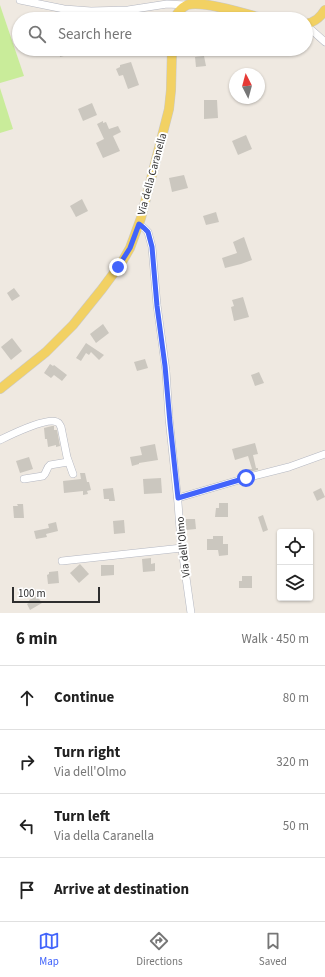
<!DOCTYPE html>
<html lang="en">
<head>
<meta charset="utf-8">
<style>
  :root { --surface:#fff; --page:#f2f2f2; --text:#222; --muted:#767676; --line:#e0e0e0; --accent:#4264fb }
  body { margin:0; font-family:"Source Sans 3",sans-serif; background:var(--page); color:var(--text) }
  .controls { position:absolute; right:12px; bottom:12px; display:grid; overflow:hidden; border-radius:4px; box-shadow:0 1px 3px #0004 }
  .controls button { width:36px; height:36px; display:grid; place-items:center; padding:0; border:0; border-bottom:1px solid var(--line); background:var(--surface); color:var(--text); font:20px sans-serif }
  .compass { position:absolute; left:229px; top:68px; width:36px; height:36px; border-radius:50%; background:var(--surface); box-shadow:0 1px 3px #0004; rotate:354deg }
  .scale { position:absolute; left:12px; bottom:10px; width:88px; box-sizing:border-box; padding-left:4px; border:2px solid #2e2e2e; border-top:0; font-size:11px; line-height:14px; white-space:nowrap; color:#2e2e2e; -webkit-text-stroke:3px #fff; paint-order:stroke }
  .stop { position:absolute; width:12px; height:12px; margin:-9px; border:3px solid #4264fb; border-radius:50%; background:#fff }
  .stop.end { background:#4264fb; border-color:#fff; box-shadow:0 1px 4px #0008 }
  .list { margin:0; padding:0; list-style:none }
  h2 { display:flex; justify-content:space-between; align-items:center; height:52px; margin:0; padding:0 16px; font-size:17px }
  h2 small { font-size:13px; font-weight:400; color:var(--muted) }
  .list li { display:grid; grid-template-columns:26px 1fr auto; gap:12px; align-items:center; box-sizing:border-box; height:64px; padding:0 16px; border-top:1px solid var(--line) }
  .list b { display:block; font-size:15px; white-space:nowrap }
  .list p { margin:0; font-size:13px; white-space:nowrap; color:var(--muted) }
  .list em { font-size:13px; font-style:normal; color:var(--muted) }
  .icon { flex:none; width:22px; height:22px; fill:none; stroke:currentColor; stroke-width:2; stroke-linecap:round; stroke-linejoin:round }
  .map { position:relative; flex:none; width:325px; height:613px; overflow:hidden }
  .search { position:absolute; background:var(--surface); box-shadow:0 1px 3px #0004; left:12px; right:12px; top:12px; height:44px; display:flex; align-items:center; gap:10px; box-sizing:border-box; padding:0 14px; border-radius:22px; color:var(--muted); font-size:15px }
  .sheet { height:308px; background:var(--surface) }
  nav { display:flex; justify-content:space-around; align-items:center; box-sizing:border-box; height:56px; border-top:1px solid var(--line); background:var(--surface); font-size:11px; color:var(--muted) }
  nav a { display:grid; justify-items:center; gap:2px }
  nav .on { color:var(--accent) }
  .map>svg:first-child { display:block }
  .pitch { fill:#c9ec9a }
  .building { fill:#cbc7bf }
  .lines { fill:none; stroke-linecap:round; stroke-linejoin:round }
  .minor-casing { stroke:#b4b7c1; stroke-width:8 }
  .major-casing { stroke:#c9c9c9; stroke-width:10 }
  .minor { stroke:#fff; stroke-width:7 }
  .major { stroke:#f2d163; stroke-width:9 }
  .route { stroke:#4264fb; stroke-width:5 }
  .labels { text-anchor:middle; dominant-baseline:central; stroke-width:4; stroke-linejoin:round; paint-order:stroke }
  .street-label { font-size:11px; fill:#2e2e2e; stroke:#fff }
</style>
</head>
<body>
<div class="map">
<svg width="325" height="613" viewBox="0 0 325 613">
  <rect width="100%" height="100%" fill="#efe9e1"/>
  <g class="pitch">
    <path d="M 0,5 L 24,76 L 0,83 Z"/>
    <path d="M 0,88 L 13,129 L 0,133 Z"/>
  </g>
  <g class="building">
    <path d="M 59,49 L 83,49 L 83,51 L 60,57 Z"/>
    <path d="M 204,56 L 206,66 L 196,67 L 195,57 Z"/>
    <path d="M 131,62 L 139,85 L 128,89 L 123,75 L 119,76 L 116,69 L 120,67 L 120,65 Z"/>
    <path d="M 204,100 L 217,100 L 218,118 L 204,119 Z"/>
    <path d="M 92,103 L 97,115 L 83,121 L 78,109 Z"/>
    <path d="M 103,121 L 103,123 L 106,122 L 109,129 L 118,126 L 121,132 L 113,136 L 120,151 L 103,158 L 96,143 L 104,139 L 97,124 Z"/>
    <path d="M 246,135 L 252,149 L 238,155 L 232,141 Z"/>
    <path d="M 184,175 L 188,188 L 172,192 L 169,178 Z"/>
    <path d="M 82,199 L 88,211 L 76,217 L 70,206 Z"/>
    <path d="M 216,212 L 219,222 L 206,225 L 203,216 Z"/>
    <path d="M 244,237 L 252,260 L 241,264 L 225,268 L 222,258 L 237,253 L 233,242 Z"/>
    <path d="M 14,288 L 20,296 L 12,301 L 7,293 Z"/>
    <path d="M 243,297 L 249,317 L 234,321 L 231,307 L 234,306 L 232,300 Z"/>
    <path d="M 103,324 L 109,333 L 96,343 L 90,334 Z"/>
    <path d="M 12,338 L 22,351 L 11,360 L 1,347 Z"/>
    <path d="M 86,343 L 104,355 L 99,360 L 91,352 L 89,355 L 86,353 L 81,361 L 76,358 Z"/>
    <path d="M 145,359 L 148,368 L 137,371 L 134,362 Z"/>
    <path d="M 50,364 L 53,366 L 54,365 L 67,375 L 62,381 L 54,375 L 51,378 L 44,373 Z"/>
    <path d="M 259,372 L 264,383 L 255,386 L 251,375 Z"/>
    <path d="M 52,426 L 54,426 L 54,430 L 57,430 L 60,446 L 56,447 L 56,445 L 48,447 L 47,439 L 45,439 L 44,428 Z"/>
    <path d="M 255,443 L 258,454 L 253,455 L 256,468 L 258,468 L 258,470 L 248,472 L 247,469 L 252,469 L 248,456 L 235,460 L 232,449 Z"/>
    <path d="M 155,444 L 158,460 L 139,463 L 139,464 L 132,466 L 130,457 L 142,455 L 140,447 Z"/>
    <path d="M 29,457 L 33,469 L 20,473 L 16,461 Z"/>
    <path d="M 80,473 L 85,473 L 87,482 L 89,482 L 91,490 L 87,491 L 88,494 L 83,495 L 83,491 L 64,493 L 63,481 L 81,479 Z"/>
    <path d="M 161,478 L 162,493 L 144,494 L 143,479 Z"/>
    <path d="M 113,488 L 115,501 L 109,501 L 109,499 L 104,499 L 103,489 Z"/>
    <path d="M 321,488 L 325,497 L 317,501 L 313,492 Z"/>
    <path d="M 219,503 L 228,503 L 228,517 L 215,517 L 216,508 L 219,508 Z"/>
    <path d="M 17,504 L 23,504 L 24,518 L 14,518 L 13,506 L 18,506 Z"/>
    <path d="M 263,515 L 268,530 L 263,532 L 258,517 Z"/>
    <path d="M 185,519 L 195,519 L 196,529 L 186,530 Z"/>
    <path d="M 124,520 L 125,533 L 114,534 L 113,521 Z"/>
    <path d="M 56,522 L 58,531 L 46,534 L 47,537 L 36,539 L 34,531 L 49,528 L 48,524 Z"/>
    <path d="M 213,536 L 223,536 L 223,544 L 228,544 L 228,555 L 219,556 L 218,550 L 207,550 L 207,539 L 213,539 Z"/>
    <path d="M 151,558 L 151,564 L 155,563 L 155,571 L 143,572 L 142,559 Z"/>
    <path d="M 80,564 L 89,574 L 79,583 L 70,573 Z"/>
    <path d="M 101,565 L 114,565 L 114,575 L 101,576 Z"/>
    <path d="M 58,571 L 59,583 L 48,584 L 47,575 L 49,574 L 49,572 Z"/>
    <path d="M 242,576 L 252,576 L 252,588 L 239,588 L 239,581 L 242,581 Z"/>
    <path d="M 37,596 L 42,603 L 30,610 L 27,604 L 30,602 L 29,600 Z"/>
  </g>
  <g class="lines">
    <g class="minor-casing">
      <g id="minor">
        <path d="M 20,0 L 64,9 L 91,11 L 128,10 L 167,4 L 186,5"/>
        <path d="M 306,25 L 325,42"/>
        <path d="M 139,224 L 144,228 L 148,232 L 152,247 L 157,305 L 166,371 L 169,418 L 178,503 L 181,542 L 191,613"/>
        <path d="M 0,440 C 10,435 47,417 57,422 C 60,423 59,424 61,427 L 67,457 L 73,474"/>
        <path d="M 24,479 L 43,476 C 47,473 46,468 50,465 L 68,462"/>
        <path d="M 178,498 L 246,478 L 289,467 L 325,454"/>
        <path d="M 62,561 L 182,548"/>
      </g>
    </g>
    <g class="major-casing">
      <g id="major">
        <path d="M 174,19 C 177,13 181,8 187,5 C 203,0 247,14 265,19"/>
        <path d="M 306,24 C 315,22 320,18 325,10"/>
        <path d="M 0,389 L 46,352 L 73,325 L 102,289 L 122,262 L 130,248 L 141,218 L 169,109 L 171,90 L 172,49"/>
      </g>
    </g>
    <use href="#minor" class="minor"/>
    <use href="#major" class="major"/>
  </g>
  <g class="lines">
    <path class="route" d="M 118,267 L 130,248 L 139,224 L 144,228 L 148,232 L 152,247 L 157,306 L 165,366 L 170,423 L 178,498 L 246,478"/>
  </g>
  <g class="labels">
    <g class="street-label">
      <text transform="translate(152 174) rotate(-75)">Via della Caranella</text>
      <text transform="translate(183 547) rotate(-96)">Via dell'Olmo</text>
    </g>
  </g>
</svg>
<div class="controls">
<button><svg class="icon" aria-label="locate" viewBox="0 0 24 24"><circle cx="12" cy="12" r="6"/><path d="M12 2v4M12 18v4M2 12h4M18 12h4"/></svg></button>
<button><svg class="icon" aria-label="layers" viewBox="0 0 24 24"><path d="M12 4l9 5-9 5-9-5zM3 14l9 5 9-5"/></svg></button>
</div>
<svg class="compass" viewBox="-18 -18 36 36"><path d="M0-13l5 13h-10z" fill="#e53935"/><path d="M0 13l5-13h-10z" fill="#767676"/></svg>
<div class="scale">100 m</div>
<div class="stop" style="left:246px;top:478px"></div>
<div class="stop end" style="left:118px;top:267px"></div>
<div class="search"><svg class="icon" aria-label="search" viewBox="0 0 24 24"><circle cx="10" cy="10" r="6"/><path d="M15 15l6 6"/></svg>Search here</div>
</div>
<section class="sheet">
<h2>6 min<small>Walk · 450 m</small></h2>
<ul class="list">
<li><svg class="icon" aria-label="ahead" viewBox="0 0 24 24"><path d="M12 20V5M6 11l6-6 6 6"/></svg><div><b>Continue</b></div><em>80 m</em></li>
<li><svg class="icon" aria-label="right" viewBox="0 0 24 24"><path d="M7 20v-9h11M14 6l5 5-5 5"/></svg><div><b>Turn right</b><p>Via dell'Olmo</p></div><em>320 m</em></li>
<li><svg class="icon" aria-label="left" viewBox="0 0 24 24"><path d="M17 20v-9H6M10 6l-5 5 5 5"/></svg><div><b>Turn left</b><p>Via della Caranella</p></div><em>50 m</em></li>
<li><svg class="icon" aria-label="arrive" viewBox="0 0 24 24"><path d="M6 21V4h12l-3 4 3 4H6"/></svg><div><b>Arrive at destination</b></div></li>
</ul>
</section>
<nav>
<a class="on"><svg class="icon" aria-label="map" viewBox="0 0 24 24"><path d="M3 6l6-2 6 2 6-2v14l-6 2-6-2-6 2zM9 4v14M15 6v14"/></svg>Map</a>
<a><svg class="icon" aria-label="directions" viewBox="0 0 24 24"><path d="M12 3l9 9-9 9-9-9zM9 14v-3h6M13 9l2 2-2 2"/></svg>Directions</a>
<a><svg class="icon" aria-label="saved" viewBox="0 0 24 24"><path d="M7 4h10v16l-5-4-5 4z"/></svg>Saved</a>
</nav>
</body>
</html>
